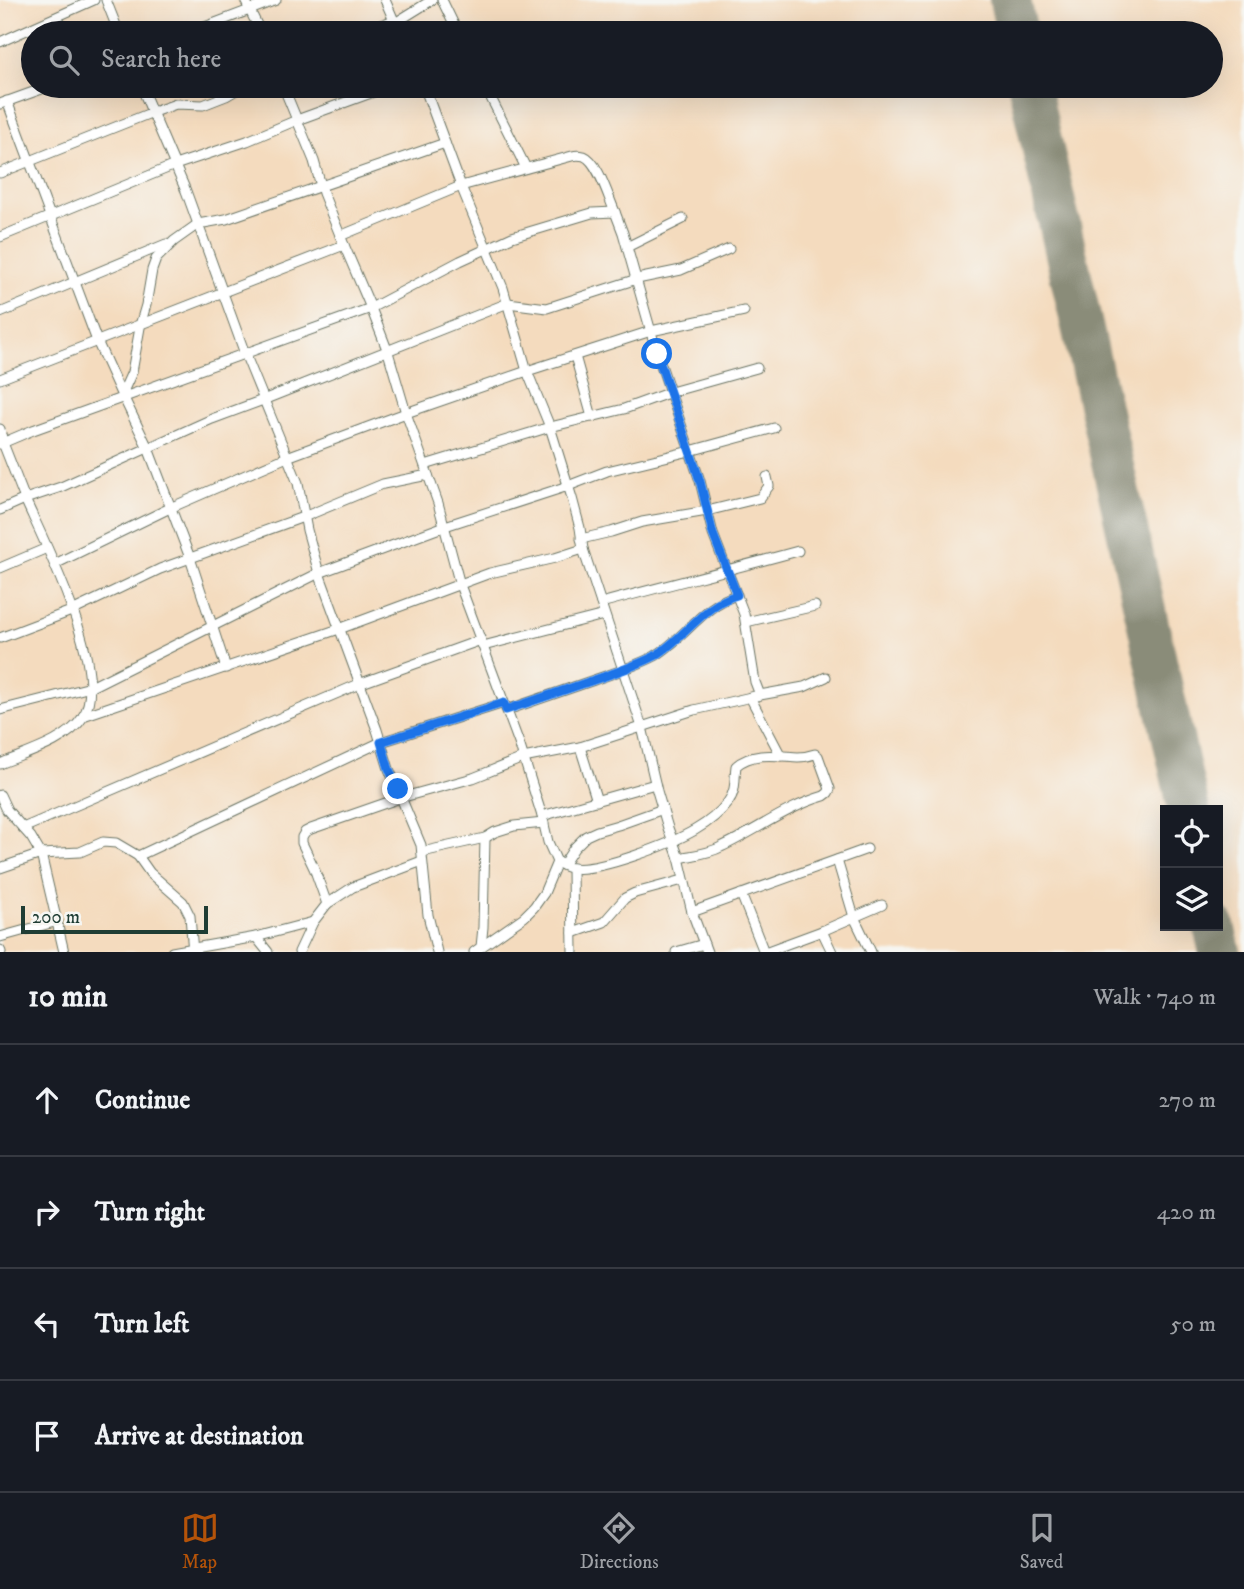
<!DOCTYPE html>
<html lang="en">
<head>
<meta charset="utf-8">
<style>
  :root { --surface:#171b24; --page:#242831; --text:#f1f3f6; --muted:#9ea1a6; --line:#363941; --accent:#b45309 }
  body { margin:0; font-family:"IM FELL DW Pica",serif; background:var(--page); color:var(--text) }
  .controls { position:absolute; right:21px; bottom:21px; display:grid; overflow:hidden; border-radius:0px; box-shadow:0 7px 28px #0002 }
  .controls button { width:63px; height:63px; display:grid; place-items:center; padding:0; border:0; border-bottom:2px solid var(--line); background:var(--surface); color:var(--text); font:35px sans-serif }
  .scale { position:absolute; left:21px; bottom:18px; width:187px; box-sizing:border-box; padding-left:7px; border:4px solid #1f3d34; border-top:0; font-size:19px; line-height:24px; white-space:nowrap; color:#1f3d34; -webkit-text-stroke:5px #f6f6f2; paint-order:stroke }
  .stop { position:absolute; width:21px; height:21px; margin:-16px; border:5px solid #1a73e8; border-radius:50%; background:#fff }
  .stop.end { background:#1a73e8; border-color:#fff; box-shadow:0 2px 7px #0008 }
  .list { margin:0; padding:0; list-style:none }
  h2 { display:flex; justify-content:space-between; align-items:center; height:91px; margin:0; padding:0 28px; font-size:30px }
  h2 small { font-size:23px; font-weight:400; color:var(--muted) }
  .list li { display:grid; grid-template-columns:46px 1fr auto; gap:21px; align-items:center; box-sizing:border-box; height:112px; padding:0 28px; border-top:2px solid var(--line) }
  .list b { display:block; font-size:26px; white-space:nowrap }
  .list em { font-size:23px; font-style:normal; color:var(--muted) }
  .icon { flex:none; width:38px; height:38px; fill:none; stroke:currentColor; stroke-width:2; stroke-linecap:round; stroke-linejoin:round }
  .map { position:relative; flex:none; width:1244px; height:952px; overflow:hidden }
  .search { position:absolute; background:var(--surface); box-shadow:0 7px 28px #0002; left:21px; right:21px; top:21px; height:77px; display:flex; align-items:center; gap:18px; box-sizing:border-box; padding:0 24px; border-radius:38px; color:var(--muted); font-size:26px }
  .sheet { height:539px; background:var(--surface) }
  nav { display:flex; justify-content:space-around; align-items:center; box-sizing:border-box; height:98px; border-top:2px solid var(--line); background:var(--surface); font-size:19px; color:var(--muted) }
  nav a { display:grid; justify-items:center; gap:4px }
  nav .on { color:var(--accent) }
  .map>svg:first-child { display:block }
  .lines { fill:none; stroke-linecap:round; stroke-linejoin:round }
  .runway { stroke:#8a8c79; stroke-width:42 }
  .minor-casing { stroke:#6a7464; stroke-width:11 }
  .minor { stroke:#fff; stroke-width:9 }
  .route { stroke:#1a73e8; stroke-width:9 }
</style>
</head>
<body>
<div class="map">
<svg width="1244" height="952" viewBox="0 0 1244 952">
  <rect width="100%" height="100%" fill="#f6f6f2"/>
  <filter id="ink" filterUnits="userSpaceOnUse"><feTurbulence type="fractalNoise" baseFrequency=".0143" numOctaves="2"/><feDisplacementMap in="SourceGraphic" scale="14" xChannelSelector="R" yChannelSelector="G"/><feConvolveMatrix kernelMatrix="1 2 1 2 8 2 1 2 1" color-interpolation-filters="sRGB"/></filter>
  <filter id="wash" filterUnits="userSpaceOnUse"><feTurbulence type="fractalNoise" baseFrequency=".00686" numOctaves="4" result="noise"/><feDisplacementMap in="SourceGraphic" scale="28" xChannelSelector="R" yChannelSelector="G"/><feGaussianBlur stdDeviation="1.57" result="paint"/><feColorMatrix in="noise" values="0 0 0 0 0 0 0 0 0 0 0 0 0 0 0 0 0 1.4 0 .05"/><feComposite in="paint" operator="in"/></filter>
  <g filter="url(#wash)">
    <rect width="100%" height="100%" fill="#f4dbbe"/>
    <g class="lines">
      <g class="runway">
        <path d="M 1010,0 L 1017,33"/>
        <path d="M 1029,86 L 1189,810"/>
        <path d="M 1214,926 L 1220,952"/>
      </g>
    </g>
  </g>
  <g filter="url(#ink)">
    <g class="lines">
      <g class="minor-casing">
        <g id="minor">
          <path d="M 106,0 L 119,33"/>
          <path d="M 245,0 L 261,33"/>
          <path d="M 385,0 L 395,23 L 432,0"/>
          <path d="M 442,0 L 458,33"/>
          <path d="M 189,33 L 276,0"/>
          <path d="M 358,33 L 389,22 C 397,23 402,27 406,33"/>
          <path d="M 0,42 L 94,0"/>
          <path d="M 141,86 L 186,191 L 244,351 L 298,483 L 307,530 L 319,573 L 377,730 L 389,769 L 421,845 L 428,915 L 437,952"/>
          <path d="M 283,86 L 314,161 L 323,193 L 344,245 L 371,308 L 388,352 L 406,413 L 438,503 L 460,585 L 519,743 L 542,816 L 548,842 L 557,862 C 561,864 566,868 572,868 C 599,872 671,844 695,830 C 707,823 720,813 728,802 C 737,790 734,779 736,766 C 753,751 778,756 798,757 C 803,757 809,756 815,754 L 818,756 L 830,789 L 828,793 L 824,796 C 786,807 756,831 721,847 C 708,854 693,855 679,858"/>
          <path d="M 424,86 L 461,186 L 503,288 L 527,371 L 550,427 L 572,498 L 580,528 L 583,549"/>
          <path d="M 485,86 L 526,168"/>
          <path d="M 7,101 L 97,341 L 122,396"/>
          <path d="M 0,104 L 50,86"/>
          <path d="M 0,173 L 153,112 L 176,104 L 203,105 L 226,96 L 243,86"/>
          <path d="M 340,236 L 461,186 L 572,156 C 576,155 580,155 584,156 C 598,161 609,199 615,212"/>
          <path d="M 0,237 L 175,165 L 247,141 L 297,120 L 390,86"/>
          <path d="M 627,247 L 683,219"/>
          <path d="M 0,313 L 166,244"/>
          <path d="M 575,356 L 592,417"/>
          <path d="M 0,379 L 344,245"/>
          <path d="M 0,429 L 3,443 L 25,499 L 0,510"/>
          <path d="M 0,444 L 33,430 L 371,308 L 460,261 L 512,237 L 592,213 L 615,212 L 623,233 L 657,353 L 700,481 L 713,534 L 744,614 L 755,682 L 760,695"/>
          <path d="M 425,465 L 550,427 L 624,409 L 671,392 L 757,368"/>
          <path d="M 581,539 L 611,532 L 642,522 L 707,511 L 760,498 L 769,486 L 767,477"/>
          <path d="M 55,564 L 170,508 L 287,457 L 406,413 L 527,371 L 651,331 L 744,311"/>
          <path d="M 0,568 L 47,548"/>
          <path d="M 601,603 C 667,585 733,569 798,551"/>
          <path d="M 746,622 L 815,606"/>
          <path d="M 0,638 L 74,610 L 160,569 L 306,516 L 383,484 L 428,475"/>
          <path d="M 483,646 L 604,615"/>
          <path d="M 226,668 L 190,558 L 148,448 L 122,394 L 132,372 L 141,322 L 146,305 L 152,270 L 156,259 L 174,241 L 198,224 L 226,219 L 445,143"/>
          <path d="M 750,697 L 781,756"/>
          <path d="M 0,710 L 91,687 L 319,573 L 445,526 L 568,486 L 607,471 L 690,451 L 774,428"/>
          <path d="M 507,710 C 536,700 565,690 594,680 C 614,673 636,666 655,656 C 684,639 704,604 737,595"/>
          <path d="M 83,716 L 339,629 L 490,573 L 555,558 L 583,549 L 642,727 L 657,791 L 668,828 L 679,858 L 692,912 L 707,952"/>
          <path d="M 580,747 L 597,801"/>
          <path d="M 0,764 C 26,753 67,742 83,717 C 111,672 45,544 25,499 L 61,487 L 212,419 L 263,400 L 508,303 L 547,308 L 637,279 L 681,270 L 729,249"/>
          <path d="M 0,795 L 7,810 L 31,837 L 41,854 L 64,952"/>
          <path d="M 542,816 L 655,784"/>
          <path d="M 23,828 L 359,684 L 481,640"/>
          <path d="M 422,852 L 485,838 L 495,832 L 514,826 L 544,823"/>
          <path d="M 138,856 L 381,742 L 504,703"/>
          <path d="M 837,860 L 854,917 L 871,952"/>
          <path d="M 563,865 L 574,848 L 586,836 L 597,831 L 618,825 L 663,809"/>
          <path d="M 0,868 L 41,854 L 80,852 L 103,842 L 116,843 L 138,856 L 150,873 L 183,902 L 190,916 L 193,952"/>
          <path d="M 572,868 L 573,952"/>
          <path d="M 741,894 L 764,952"/>
          <path d="M 327,904 L 353,887 L 422,861"/>
          <path d="M 692,912 L 867,849"/>
          <path d="M 822,931 L 832,952"/>
          <path d="M 573,933 L 604,922 L 625,898 L 635,893 L 683,880"/>
          <path d="M 0,937 L 58,921"/>
          <path d="M 256,937 L 268,952"/>
          <path d="M 481,947 L 483,927 L 485,838"/>
          <path d="M 0,950 L 1,952"/>
          <path d="M 172,952 L 256,937 L 313,922"/>
          <path d="M 299,952 L 313,922 L 327,904 L 314,868 L 302,843 L 302,837 L 305,832 L 311,829 L 400,798 L 473,778 L 523,758 L 580,747 L 694,710 L 760,695 L 804,687 L 826,677"/>
          <path d="M 474,952 L 524,917 L 534,907 L 544,893 L 557,862"/>
          <path d="M 676,952 L 704,944"/>
          <path d="M 765,952 L 822,931 L 882,905"/>
        </g>
      </g>
      <use href="#minor" class="minor"/>
    </g>
  </g>
  <g class="lines" filter="url(#ink)">
    <path class="route" d="M 398,789 L 389,769 L 381,742 L 504,703 L 506,710 C 536,700 565,690 594,680 C 614,673 636,666 655,656 C 684,639 704,604 737,595 L 713,534 L 700,481 L 657,354"/>
  </g>
</svg>
<div class="controls">
<button><svg class="icon" aria-label="locate" viewBox="0 0 24 24"><circle cx="12" cy="12" r="6"/><path d="M12 2v4M12 18v4M2 12h4M18 12h4"/></svg></button>
<button><svg class="icon" aria-label="layers" viewBox="0 0 24 24"><path d="M12 4l9 5-9 5-9-5zM3 14l9 5 9-5"/></svg></button>
</div>
<div class="scale">200 m</div>
<div class="stop" style="left:657px;top:354px"></div>
<div class="stop end" style="left:398px;top:789px"></div>
<div class="search"><svg class="icon" aria-label="search" viewBox="0 0 24 24"><circle cx="10" cy="10" r="6"/><path d="M15 15l6 6"/></svg>Search here</div>
</div>
<section class="sheet">
<h2>10 min<small>Walk · 740 m</small></h2>
<ul class="list">
<li><svg class="icon" aria-label="ahead" viewBox="0 0 24 24"><path d="M12 20V5M6 11l6-6 6 6"/></svg><div><b>Continue</b></div><em>270 m</em></li>
<li><svg class="icon" aria-label="right" viewBox="0 0 24 24"><path d="M7 20v-9h11M14 6l5 5-5 5"/></svg><div><b>Turn right</b></div><em>420 m</em></li>
<li><svg class="icon" aria-label="left" viewBox="0 0 24 24"><path d="M17 20v-9H6M10 6l-5 5 5 5"/></svg><div><b>Turn left</b></div><em>50 m</em></li>
<li><svg class="icon" aria-label="arrive" viewBox="0 0 24 24"><path d="M6 21V4h12l-3 4 3 4H6"/></svg><div><b>Arrive at destination</b></div></li>
</ul>
</section>
<nav>
<a class="on"><svg class="icon" aria-label="map" viewBox="0 0 24 24"><path d="M3 6l6-2 6 2 6-2v14l-6 2-6-2-6 2zM9 4v14M15 6v14"/></svg>Map</a>
<a><svg class="icon" aria-label="directions" viewBox="0 0 24 24"><path d="M12 3l9 9-9 9-9-9zM9 14v-3h6M13 9l2 2-2 2"/></svg>Directions</a>
<a><svg class="icon" aria-label="saved" viewBox="0 0 24 24"><path d="M7 4h10v16l-5-4-5 4z"/></svg>Saved</a>
</nav>
</body>
</html>
